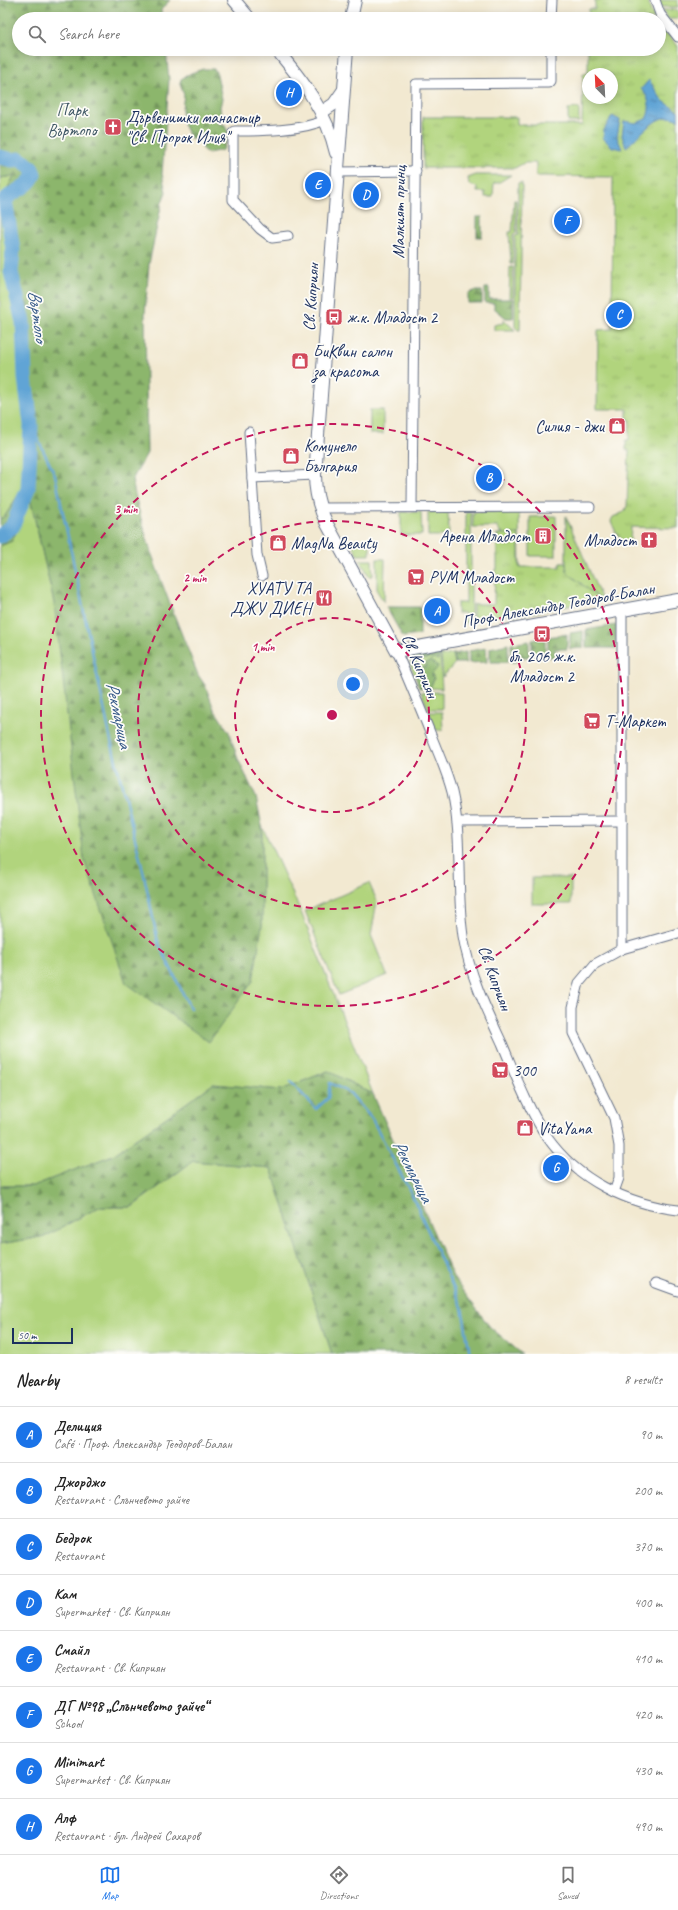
<!DOCTYPE html>
<html lang="en">
<head>
<meta charset="utf-8">
<style>
  :root { --surface:#fff; --page:#f6f6f6; --text:#222; --muted:#767676; --line:#e0e0e0; --accent:#1a73e8 }
  body { margin:0; font-family:Caveat,sans-serif; background:var(--page); color:var(--text) }
  .compass { position:absolute; left:582px; top:68px; width:36px; height:36px; border-radius:50%; background:var(--surface); box-shadow:0 2px 10px #0003; rotate:336deg }
  .scale { position:absolute; left:12px; bottom:10px; width:61px; box-sizing:border-box; padding-left:4px; border:2px solid #1b2f5e; border-top:0; font-size:11px; line-height:14px; white-space:nowrap; color:#1b2f5e; -webkit-text-stroke:3px #fdfcf7; paint-order:stroke }
  .you { position:absolute; left:353px; top:684px; width:14px; height:14px; margin:-10px; border:3px solid #fff; border-radius:50%; background:#1a73e8; box-shadow:0 0 0 6px #1a73e833 }
  .badge { display:grid; place-items:center; width:26px; height:26px; border-radius:50%; background:var(--accent); color:#fff; font-size:13px; font-weight:700 }
  .pin { position:absolute; translate:-50% -50%; border:2px solid #fff; box-shadow:0 1px 4px #0006 }
  .list { margin:0; padding:0; list-style:none }
  h2 { display:flex; justify-content:space-between; align-items:center; height:52px; margin:0; padding:0 16px; font-size:17px }
  h2 small { font-size:13px; font-weight:400; color:var(--muted) }
  .list li { display:grid; grid-template-columns:26px 1fr auto; gap:12px; align-items:center; box-sizing:border-box; height:56px; padding:0 16px; border-top:1px solid var(--line) }
  .list b { display:block; font-size:15px; white-space:nowrap }
  .list p { margin:0; font-size:13px; white-space:nowrap; color:var(--muted) }
  .list em { font-size:13px; font-style:normal; color:var(--muted) }
  .icon { flex:none; width:22px; height:22px; fill:none; stroke:currentColor; stroke-width:2; stroke-linecap:round; stroke-linejoin:round }
  .map { position:relative; flex:none; width:678px; height:1354px; overflow:hidden }
  .search { position:absolute; background:var(--surface); box-shadow:0 2px 10px #0003; left:12px; right:12px; top:12px; height:44px; display:flex; align-items:center; gap:10px; box-sizing:border-box; padding:0 14px; border-radius:22px; color:var(--muted); font-size:15px }
  .sheet { height:500px; background:var(--surface) }
  nav { display:flex; justify-content:space-around; align-items:center; box-sizing:border-box; height:56px; border-top:1px solid var(--line); background:var(--surface); font-size:11px; color:var(--muted) }
  nav a { display:grid; justify-items:center; gap:2px }
  nav .on { color:var(--accent) }
  .map>svg:first-child { display:block }
  .green { fill:#b1d47d; stroke:#66826e }
  .forest { fill:url(#forest-firs); stroke:#547265 }
  .park { fill:url(#park-tufts); stroke:#66826e; fill-rule:evenodd }
  .water { fill:url(#water-ripples); stroke:#3e6a9a }
  .lines { fill:none; stroke-linecap:round; stroke-linejoin:round }
  .stream { stroke:#61a4d5; stroke-width:2.5 }
  .river { stroke:#61a4d5; stroke-width:15 }
  .minor-casing { stroke:#667086; stroke-width:11 }
  .tertiary-casing { stroke:#667086; stroke-width:14 }
  .minor { stroke:#fff; stroke-width:9 }
  .tertiary { stroke:#fff; stroke-width:12 }
  .ring { fill:none; stroke:#c2185b; stroke-width:2; stroke-dasharray:7 5 }
  .labels { text-anchor:middle; dominant-baseline:central; stroke-width:3.5; stroke-linejoin:round; paint-order:stroke }
  .park-label { font-size:17px; fill:#405866; stroke:#fdfcf7 }
  .poi-label { font-size:17px; fill:#1b2f5e; stroke:#fdfcf7; text-anchor:start }
  .street-label { font-size:17px; fill:#1b2f5e; stroke:#fdfcf7 }
  .water-label { font-size:18px; font-style:italic; fill:#345888; stroke:#fdfcf7 }
  .centre { fill:#c2185b; stroke:#fdfcf7; stroke-width:2 }
  .ring-label { font-size:12px; text-anchor:middle; font-weight:bold; fill:#c2185b; stroke:#fdfcf7; stroke-width:3.5; stroke-linejoin:round; paint-order:stroke }
</style>
</head>
<body>
<div class="map">
<svg width="678" height="1354" viewBox="0 0 678 1354">
  <defs>
    <pattern id="forest-firs" width="22" height="20" patternUnits="userSpaceOnUse"><rect width="22" height="20" fill="#8cb66c"/><path d="M5 1l3.5 6h-7zM16 11l3.5 6h-7z" fill="#72945c"/></pattern>
    <pattern id="park-tufts" width="24" height="20" patternUnits="userSpaceOnUse"><rect width="24" height="20" fill="#b1d47d"/><path d="M3 7l-1-3M5 7V3M7 7l1-3M15 17l-1-3M17 17v-4M19 17l1-3" fill="none" stroke="#98b66e"/></pattern>
    <pattern id="water-ripples" width="26" height="14" patternUnits="userSpaceOnUse"><rect width="26" height="14" fill="#61a4d5"/><path d="M2 4q2-2 4 0t4 0M15 11q2-2 4 0t4 0" fill="none" stroke="#4f86b0"/></pattern>
  </defs>
  <rect width="100%" height="100%" fill="#fdfcf7"/>
  <filter id="ink" filterUnits="userSpaceOnUse"><feTurbulence type="fractalNoise" baseFrequency=".025" numOctaves="2"/><feDisplacementMap in="SourceGraphic" scale="8" xChannelSelector="R" yChannelSelector="G"/><feConvolveMatrix kernelMatrix="1 2 1 2 8 2 1 2 1" color-interpolation-filters="sRGB"/></filter>
  <filter id="wash" filterUnits="userSpaceOnUse"><feTurbulence type="fractalNoise" baseFrequency=".012" numOctaves="4" result="noise"/><feDisplacementMap in="SourceGraphic" scale="16" xChannelSelector="R" yChannelSelector="G"/><feGaussianBlur stdDeviation="0.9" result="paint"/><feColorMatrix in="noise" values="0 0 0 0 0 0 0 0 0 0 0 0 0 0 0 0 0 1.4 0 .05"/><feComposite in="paint" operator="in"/></filter>
  <g filter="url(#wash)">
    <rect width="100%" height="100%" fill="#f2e9d1"/>
    <g class="green">
      <path d="M 659,0 L 678,0 L 678,7 L 661,7 Z"/>
      <path d="M 662,10 L 678,10 L 678,19 L 668,19 Z"/>
      <path d="M 579,108 L 579,122 L 568,122 L 568,109 Z"/>
      <path d="M 476,175 L 511,175 L 498,183 L 494,183 L 493,197 L 485,197 L 485,192 L 477,192 L 477,187 L 469,185 L 468,178 Z"/>
      <path d="M 14,176 L 1,201 L 13,250 L 11,272 L 23,322 L 25,378 L 31,425 L 28,489 L 54,603 L 262,926 L 262,826 L 301,912 L 373,1094 L 328,1071 L 281,1090 L 213,1084 L 113,1155 L 33,1186 L 0,1186 L 0,546 L 12,541 L 27,508 L 23,488 L 5,516 L 0,519 L 0,178 Z"/>
      <path d="M 518,183 L 522,183 L 520,330 L 518,330 L 515,327 L 515,236 L 518,235 Z"/>
      <path d="M 514,200 L 516,200 L 516,233 L 513,234 L 513,264 L 511,264 L 509,232 L 512,232 Z"/>
      <path d="M 510,267 L 513,267 L 513,297 L 509,297 Z"/>
      <path d="M 504,320 L 515,330 L 494,330 L 494,325 L 503,323 Z"/>
      <path d="M 448,511 L 449,535 L 447,536 L 428,536 L 428,512 Z"/>
      <path d="M 401,512 L 421,512 L 422,535 L 401,535 Z"/>
      <path d="M 466,512 L 471,512 L 471,623 L 465,623 L 465,613 L 457,613 L 457,603 L 466,603 Z"/>
      <path d="M 473,512 L 519,512 L 520,572 L 501,534 L 503,532 L 500,532 L 497,527 L 473,527 Z"/>
      <path d="M 556,516 L 556,556 L 530,556 L 530,517 Z"/>
      <path d="M 566,516 L 602,600 L 566,572 Z"/>
      <path d="M 351,542 L 370,542 L 370,555 L 357,555 Z"/>
      <path d="M 377,559 L 385,559 L 384,602 L 377,591 Z"/>
      <path d="M 360,560 L 372,560 L 373,576 L 369,576 Z"/>
      <path d="M 440,654 L 442,689 L 430,688 C 434,679 433,675 427,667 L 415,676 L 410,665 L 422,659 L 426,659 L 428,656 L 439,657 Z"/>
      <path d="M 441,654 L 443,656 L 453,654 L 455,663 L 443,677 Z"/>
      <path d="M 421,692 L 442,692 L 442,709 L 428,709 Z"/>
      <path d="M 429,712 L 442,712 L 443,730 L 436,730 Z"/>
      <rect x="532" y="878" width="39" height="26"/>
      <path d="M 369,883 L 377,901 L 371,935 L 387,975 L 339,995 L 305,911 Z"/>
      <path d="M 193,1161 L 271,1168 L 332,1354 L 0,1354 L 0,1244 L 46,1236 L 99,1207 L 132,1207 Z"/>
    </g>
    <g class="forest">
      <path d="M 0,0 L 170,0 L 161,10 L 162,19 L 19,19 L 19,49 L 166,49 L 169,80 L 162,174 L 166,192 L 162,202 L 149,264 L 145,314 L 147,453 L 132,480 C 145,548 173,611 198,675 L 205,685 L 214,709 L 229,732 L 238,759 L 256,797 L 262,826 L 262,926 L 253,981 L 209,1042 L 126,983 L 84,859 L 54,603 L 28,489 L 31,425 L 25,378 L 23,322 L 11,272 L 13,250 L 1,201 L 14,176 L 0,178 Z"/>
      <path d="M 203,69 L 214,69 L 217,74 L 222,99 L 220,107 L 221,113 L 217,121 L 219,124 L 224,124 L 229,134 L 223,150 L 208,153 L 203,150 L 201,140 L 190,138 L 182,122 L 182,108 L 184,95 L 180,84 L 181,79 L 191,73 Z"/>
      <rect x="477" y="217" width="5" height="20"/>
      <path d="M 485,288 L 489,288 L 489,299 L 513,299 L 513,318 L 506,318 L 494,308 L 494,303 L 485,303 Z"/>
      <path d="M 474,291 L 482,291 L 482,303 L 468,303 L 468,294 Z"/>
      <path d="M 23,487 L 27,508 L 12,541 L 0,546 L 0,519 L 5,516 Z"/>
      <path d="M 386,607 L 420,607 L 420,635 L 403,637 Z"/>
      <path d="M 616,625 L 616,648 L 586,648 L 586,630 Z"/>
      <path d="M 583,631 L 583,648 L 570,649 L 570,633 Z"/>
      <path d="M 567,634 L 567,649 L 555,649 L 555,657 L 548,657 L 548,637 Z"/>
      <path d="M 545,638 L 545,657 L 532,657 L 532,640 Z"/>
      <path d="M 529,641 L 529,657 L 517,657 L 517,662 L 511,662 L 511,644 Z"/>
      <path d="M 508,644 L 508,662 L 490,662 L 490,648 Z"/>
      <path d="M 486,648 L 487,662 L 469,663 L 469,651 Z"/>
      <path d="M 434,651 L 440,652 L 438,660 L 431,659 L 428,657 L 427,659 L 422,659 L 415,665 L 410,665 L 411,658 L 415,654 L 426,653 L 430,655 Z"/>
      <path d="M 466,652 L 466,663 L 455,663 L 453,654 Z"/>
      <path d="M 431,661 L 438,667 L 432,674 L 434,679 L 430,688 L 419,688 L 415,676 L 422,667 L 426,667 L 426,663 Z"/>
      <path d="M 328,1071 L 373,1094 L 454,1279 L 490,1327 L 522,1354 L 332,1354 L 271,1168 L 193,1161 L 131,1207 L 99,1207 L 46,1236 L 0,1244 L 0,1186 L 33,1186 L 113,1155 L 213,1084 L 281,1090 Z"/>
    </g>
    <g class="park">
      <path d="M 595,0 L 648,0 L 651,12 L 656,19 L 588,19 L 589,9 L 595,9 Z"/>
      <path d="M 659,23 L 678,46 L 678,528 L 631,527 L 630,545 L 629,546 L 617,535 L 611,521 L 613,517 L 624,512 L 627,506 L 629,450 L 626,450 L 626,440 L 629,440 L 630,419 L 627,419 L 627,409 L 597,409 L 598,330 L 612,329 L 613,177 L 536,176 L 536,163 L 524,163 L 515,168 L 423,168 L 423,117 L 517,117 L 517,125 L 582,125 L 583,74 L 588,73 L 588,49 L 659,49 ZM 588,74 L 612,74 L 612,98 L 588,98 Z"/>
      <rect x="370" y="410" width="13" height="24"/>
      <path d="M 497,534 L 519,534 L 519,567 L 560,567 L 560,563 L 566,563 L 567,572 L 601,600 L 514,616 L 513,613 L 473,620 L 473,604 L 494,604 L 495,569 L 497,569 Z"/>
    </g>
    <g class="water">
      <path d="M 649,80 L 662,100 L 678,111 L 678,120 C 659,108 640,137 626,147 L 622,136 L 624,121 L 636,123 L 646,119 C 652,108 649,97 641,89 Z"/>
      <path d="M 612,116 L 620,120 L 617,137 L 622,149 L 612,147 L 603,138 L 604,130 Z"/>
    </g>
    <g class="lines">
      <g class="stream">
        <path d="M 31,425 L 55,475 L 111,741 L 144,875 L 158,942 L 190,1008"/>
        <path d="M 291,1082 L 316,1109 L 328,1098 L 330,1083 L 350,1093 L 372,1119 L 413,1197 L 462,1307 L 470,1354"/>
      </g>
      <path class="river" d="M 0,157 L 12,160 L 20,159 L 31,167 L 34,174 C 30,187 14,190 5,200 L 13,250 L 11,272 L 23,322 L 25,378 L 31,425 L 28,489 L 12,527 L 0,536"/>
    </g>
  </g>
  <g filter="url(#ink)">
    <g class="lines">
      <g class="minor-casing">
        <g id="minor">
          <path d="M 655,0 L 660,14 L 678,37"/>
          <path d="M 551,19 L 552,0"/>
          <path d="M 338,172 L 416,171"/>
          <path d="M 288,236 L 272,238 L 260,229 L 233,200 L 233,133 L 235,131 C 261,131 301,131 325,120"/>
          <path d="M 249,432 L 257,555 L 262,576"/>
          <path d="M 252,478 L 315,475"/>
          <path d="M 412,507 L 416,84 L 549,83 L 551,81 L 551,49"/>
          <path d="M 320,508 L 590,507"/>
          <path d="M 622,610 L 622,949"/>
          <path d="M 396,651 C 408,679 420,707 431,735 C 438,753 447,772 452,792 C 463,839 456,888 463,936 C 469,973 486,1009 502,1043 C 515,1074 528,1109 547,1137 C 577,1180 627,1204 678,1210"/>
          <path d="M 457,822 L 622,821"/>
          <path d="M 614,1192 L 619,1178 L 619,1146 L 614,1118 L 573,1033 L 573,1007 L 579,983 L 595,964 L 622,949 L 678,933"/>
          <path d="M 656,1283 L 678,1291"/>
        </g>
      </g>
      <g class="tertiary-casing">
        <g id="tertiary">
          <path d="M 234,0 L 250,19"/>
          <path d="M 351,19 L 355,0"/>
          <path d="M 276,49 C 302,80 327,112 336,153"/>
          <path d="M 347,49 L 315,475 C 315,493 319,508 327,524 L 396,651 L 678,600"/>
          <path d="M 322,112 L 334,104 L 343,91"/>
        </g>
      </g>
      <use href="#minor" class="minor"/>
      <use href="#tertiary" class="tertiary"/>
    </g>
  </g>
  <g class="ring">
    <circle cx="332" cy="715" r="97"/>
    <circle cx="332" cy="715" r="194"/>
    <circle cx="332" cy="715" r="291"/>
  </g>
  <defs>
    <g id="church-square" transform="scale(0.9)"><rect x="-9" y="-9" width="18" height="18" rx="4" fill="#d1495b" stroke="#fdfcf7"/><path d="M-1.2-6h2.4v3.5h3.3v2.4h-3.3V6h-2.4V-.1h-3.3v-2.4h3.3Z" fill="#fff"/></g>
    <g id="bus-square" transform="scale(0.9)"><rect x="-9" y="-9" width="18" height="18" rx="4" fill="#d1495b" stroke="#fdfcf7"/><path d="M-5-6H5V4H4V6H2V4H-2V6H-4V4H-5ZM-3.5-4V0h7V-4ZM-3.5 1.2v1.5H-2V1.2ZM2 1.2v1.5H3.5V1.2Z" fill="#fff"/></g>
    <g id="shop-square" transform="scale(0.9)"><rect x="-9" y="-9" width="18" height="18" rx="4" fill="#d1495b" stroke="#fdfcf7"/><path d="M-5-2.5h2.3a2.7 3.5 0 0 1 5.4 0H5L5.5 6h-11ZM-1.5-2.5h3a1.5 2.3 0 0 0-3 0Z" fill="#fff"/></g>
    <g id="building-square" transform="scale(0.9)"><rect x="-9" y="-9" width="18" height="18" rx="4" fill="#d1495b" stroke="#fdfcf7"/><path d="M-4-6H4V6H1V3H-1V6H-4ZM-2.5-4.3h1.7v1.8h-1.7ZM.8-4.3h1.7v1.8H.8ZM-2.5-1h1.7V.8h-1.7ZM.8-1h1.7V.8H.8Z" fill="#fff"/></g>
    <g id="supermarket-square" transform="scale(0.9)"><rect x="-9" y="-9" width="18" height="18" rx="4" fill="#d1495b" stroke="#fdfcf7"/><path d="M-6-5.5h2.5l.6 2H6L4.5 2H-2.5L-4.4-4H-6ZM-1.5 3.2a1.3 1.3 0 1 0 .1 0ZM3 3.2a1.3 1.3 0 1 0 .1 0Z" fill="#fff"/></g>
    <g id="restaurant-square" transform="scale(0.9)"><rect x="-9" y="-9" width="18" height="18" rx="4" fill="#d1495b" stroke="#fdfcf7"/><path d="M-5-6h1v4h1v-4h1v4h1v-4h1v5L-1.5 .5V6h-2V.5L-5-1ZM5-6V6H3V1.5H1.5Q1.5-4 5-6Z" fill="#fff"/></g>
  </defs>
  <g fill-rule="evenodd">
    <use href="#church-square" x="113" y="127"/>
    <use href="#bus-square" x="334" y="317"/>
    <use href="#shop-square" x="300" y="361"/>
    <use href="#shop-square" x="617" y="426"/>
    <use href="#shop-square" x="291" y="456"/>
    <use href="#building-square" x="543" y="536"/>
    <use href="#church-square" x="649" y="540"/>
    <use href="#shop-square" x="278" y="543"/>
    <use href="#supermarket-square" x="416" y="577"/>
    <use href="#restaurant-square" x="324" y="598"/>
    <use href="#bus-square" x="542" y="634"/>
    <use href="#supermarket-square" x="592" y="721"/>
    <use href="#supermarket-square" x="500" y="1070"/>
    <use href="#shop-square" x="525" y="1128"/>
  </g>
  <g class="labels">
    <g class="park-label">
      <text x="72" y="110">Парк<tspan x="72" dy="20">Въртопо</tspan></text>
    </g>
    <g class="poi-label">
      <text x="126" y="117">Дървенишки манастир<tspan x="126" dy="20">"Св. Пророк Илия"</tspan></text>
      <text x="347" y="317">ж.к. Младост 2</text>
      <text x="313" y="351">БиКвин салон<tspan x="313" dy="20">за красота</tspan></text>
      <text x="604" y="426" text-anchor="end">Силия - джи</text>
      <text x="304" y="446">Комунело<tspan x="304" dy="20">България</tspan></text>
      <text x="530" y="536" text-anchor="end">Арена Младост</text>
      <text x="636" y="540" text-anchor="end">Младост</text>
      <text x="291" y="543">MagNa Beauty</text>
      <text x="429" y="577">РУМ Младост</text>
      <text x="311" y="588" text-anchor="end">ХУАТУ ТА<tspan x="311" dy="20">ДЖУ ДИЕН</tspan></text>
      <text x="542" y="656" text-anchor="middle">бл. 206 ж.к.<tspan x="542" dy="20">Младост 2</tspan></text>
      <text x="605" y="721">Т-Маркет</text>
      <text x="513" y="1070">300</text>
      <text x="538" y="1128">VitaYana</text>
    </g>
    <g class="street-label">
      <text transform="translate(399 212) rotate(-89)">Малкият принц</text>
      <text transform="translate(311 297) rotate(-86)">Св. Киприян</text>
      <text transform="translate(558 605) rotate(-10)">Проф. Александър Теодоров-Балан</text>
      <text transform="translate(420 666) rotate(67)">Св. Киприян</text>
      <text transform="translate(495 978) rotate(70)">Св. Киприян</text>
    </g>
    <g class="water-label">
      <text transform="translate(38 316) rotate(82)">Въртопо</text>
      <text transform="translate(119 715) rotate(78)">Рекмарица</text>
      <text transform="translate(413 1171) rotate(63)">Рекмарица</text>
    </g>
  </g>
  <circle cx="332" cy="715" r="6" class="centre"/>
  <g class="ring-label">
    <text x="126" y="513">3 min</text>
    <text x="195" y="582">2 min</text>
    <text x="263" y="651">1 min</text>
  </g>
</svg>
<svg class="compass" viewBox="-18 -18 36 36"><path d="M0-13l5 13h-10z" fill="#e53935"/><path d="M0 13l5-13h-10z" fill="#767676"/></svg>
<div class="scale">50 m</div>
<div class="you"></div>
<div class="pin badge" style="left:437px;top:611px">A</div>
<div class="pin badge" style="left:489px;top:478px">B</div>
<div class="pin badge" style="left:619px;top:315px">C</div>
<div class="pin badge" style="left:366px;top:195px">D</div>
<div class="pin badge" style="left:318px;top:185px">E</div>
<div class="pin badge" style="left:567px;top:221px">F</div>
<div class="pin badge" style="left:556px;top:1168px">G</div>
<div class="pin badge" style="left:289px;top:93px">H</div>
<div class="search"><svg class="icon" aria-label="search" viewBox="0 0 24 24"><circle cx="10" cy="10" r="6"/><path d="M15 15l6 6"/></svg>Search here</div>
</div>
<section class="sheet">
<h2>Nearby<small>8 results</small></h2>
<ul class="list">
<li><span class="badge">A</span><div><b>Делиция</b><p>Café · Проф. Александър Теодоров-Балан</p></div><em>90 m</em></li>
<li><span class="badge">B</span><div><b>Джорджо</b><p>Restaurant · Слънчевото зайче</p></div><em>200 m</em></li>
<li><span class="badge">C</span><div><b>Бедрок</b><p>Restaurant</p></div><em>370 m</em></li>
<li><span class="badge">D</span><div><b>Кам</b><p>Supermarket · Св. Киприян</p></div><em>400 m</em></li>
<li><span class="badge">E</span><div><b>Смайл</b><p>Restaurant · Св. Киприян</p></div><em>410 m</em></li>
<li><span class="badge">F</span><div><b>ДГ №98 „Слънчевото зайче“</b><p>School</p></div><em>420 m</em></li>
<li><span class="badge">G</span><div><b>Minimart</b><p>Supermarket · Св. Киприян</p></div><em>430 m</em></li>
<li><span class="badge">H</span><div><b>Алф</b><p>Restaurant · бул. Андрей Сахаров</p></div><em>490 m</em></li>
</ul>
</section>
<nav>
<a class="on"><svg class="icon" aria-label="map" viewBox="0 0 24 24"><path d="M3 6l6-2 6 2 6-2v14l-6 2-6-2-6 2zM9 4v14M15 6v14"/></svg>Map</a>
<a><svg class="icon" aria-label="directions" viewBox="0 0 24 24"><path d="M12 3l9 9-9 9-9-9zM9 14v-3h6M13 9l2 2-2 2"/></svg>Directions</a>
<a><svg class="icon" aria-label="saved" viewBox="0 0 24 24"><path d="M7 4h10v16l-5-4-5 4z"/></svg>Saved</a>
</nav>
</body>
</html>
